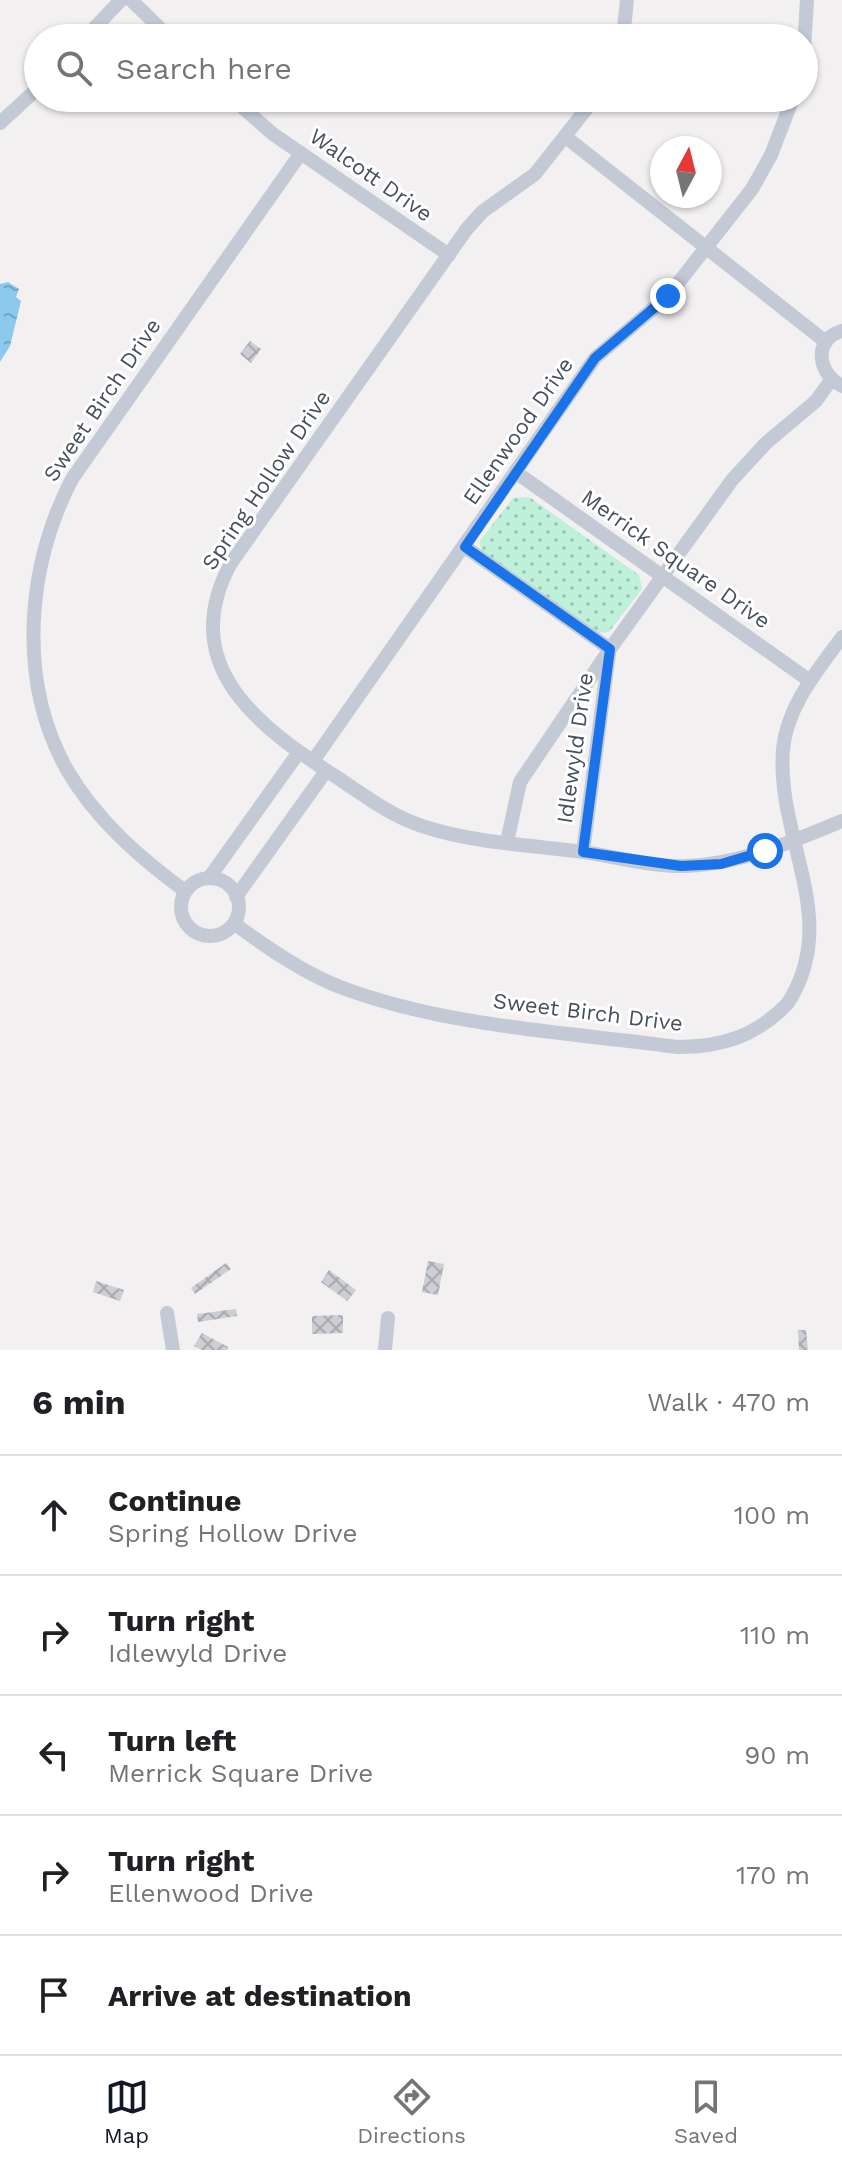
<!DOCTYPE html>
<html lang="en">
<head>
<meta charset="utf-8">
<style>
  :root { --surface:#fff; --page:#f2f2f2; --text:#202124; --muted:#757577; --line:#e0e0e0; --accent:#111827 }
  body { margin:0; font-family:"Work Sans",sans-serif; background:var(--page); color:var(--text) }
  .compass { position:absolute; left:650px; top:136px; width:72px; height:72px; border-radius:50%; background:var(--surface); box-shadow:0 2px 6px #0004; rotate:7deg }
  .stop { position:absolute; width:24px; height:24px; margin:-18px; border:6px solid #1a73e8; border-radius:50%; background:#fff }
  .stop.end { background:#1a73e8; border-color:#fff; box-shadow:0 2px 8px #0008 }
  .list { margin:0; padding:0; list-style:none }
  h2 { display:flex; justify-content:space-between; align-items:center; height:104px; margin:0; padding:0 32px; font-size:34px }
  h2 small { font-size:26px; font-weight:400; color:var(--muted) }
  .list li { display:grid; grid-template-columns:52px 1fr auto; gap:24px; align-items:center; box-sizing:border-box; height:120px; padding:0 32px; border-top:2px solid var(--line) }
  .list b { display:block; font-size:30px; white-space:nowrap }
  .list p { margin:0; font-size:26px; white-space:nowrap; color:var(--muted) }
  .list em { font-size:26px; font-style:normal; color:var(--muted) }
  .icon { flex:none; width:44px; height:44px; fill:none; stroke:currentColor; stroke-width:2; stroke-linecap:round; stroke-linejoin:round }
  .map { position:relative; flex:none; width:842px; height:1350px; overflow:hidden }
  .search { position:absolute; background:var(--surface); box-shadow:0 2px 6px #0004; left:24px; right:24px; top:24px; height:88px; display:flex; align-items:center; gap:20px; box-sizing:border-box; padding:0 28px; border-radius:44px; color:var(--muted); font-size:30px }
  .sheet { height:704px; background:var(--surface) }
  nav { display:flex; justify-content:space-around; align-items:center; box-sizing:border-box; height:112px; border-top:2px solid var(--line); background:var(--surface); font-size:22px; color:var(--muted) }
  nav a { display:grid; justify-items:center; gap:4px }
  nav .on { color:var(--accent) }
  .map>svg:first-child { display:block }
  .park { fill:url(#park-dots) }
  .water { fill:url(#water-ripples) }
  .building { fill:url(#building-cross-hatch) }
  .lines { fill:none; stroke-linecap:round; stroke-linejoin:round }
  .street { stroke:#c3cad5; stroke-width:14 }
  .route { stroke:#1a73e8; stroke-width:10 }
  .labels { text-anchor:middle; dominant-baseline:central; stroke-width:6; stroke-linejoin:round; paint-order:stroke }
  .street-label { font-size:22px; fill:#47505e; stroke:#fff }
</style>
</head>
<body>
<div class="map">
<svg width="842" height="1350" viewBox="0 0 842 1350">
  <defs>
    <pattern id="park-dots" width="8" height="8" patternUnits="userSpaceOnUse" patternTransform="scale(2)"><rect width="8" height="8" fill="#bef0da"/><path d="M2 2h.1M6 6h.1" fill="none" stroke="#9cc5b4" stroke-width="1.8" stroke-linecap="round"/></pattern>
    <pattern id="water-ripples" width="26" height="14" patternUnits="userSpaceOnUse" patternTransform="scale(2)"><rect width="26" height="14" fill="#8bc9ed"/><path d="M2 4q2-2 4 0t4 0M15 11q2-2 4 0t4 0" fill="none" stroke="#73a6c3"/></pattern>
    <pattern id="building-cross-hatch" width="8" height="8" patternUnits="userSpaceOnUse" patternTransform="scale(2)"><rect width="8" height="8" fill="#ccced4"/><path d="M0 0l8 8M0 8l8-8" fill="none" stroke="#a7aaaf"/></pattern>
  </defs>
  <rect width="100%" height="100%" fill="#f2f0f0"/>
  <path class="park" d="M 529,497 L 639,575 L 642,589 L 609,632 L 596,633 L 484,556 L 479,542 L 513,498 Z"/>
  <path class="water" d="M 8,282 L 19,289 L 16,297 L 21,301 L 10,346 L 0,362 L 0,284 Z"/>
  <g class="building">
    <path d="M 250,341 L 261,349 L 251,363 L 240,354 Z"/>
    <path d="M 428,1261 L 444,1264 L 438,1295 L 422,1292 Z"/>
    <path d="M 226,1263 L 231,1269 L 195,1294 L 191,1288 Z"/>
    <path d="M 329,1270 L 356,1290 L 347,1301 L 321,1282 Z"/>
    <path d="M 96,1281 L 124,1290 L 120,1301 L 93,1292 Z"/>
    <path d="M 236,1309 L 237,1316 L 198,1322 L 197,1314 Z"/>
    <path d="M 343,1315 L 343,1333 L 312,1334 L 312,1316 Z"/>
    <path d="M 798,1330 L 806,1330 L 808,1350 L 799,1350 Z"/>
    <path d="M 202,1333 L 228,1347 L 227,1350 L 202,1350 L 194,1346 Z"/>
  </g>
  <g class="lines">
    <g class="street">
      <path d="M 131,0 L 170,38"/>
      <path d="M 85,38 L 121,0"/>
      <path d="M 623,38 L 627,0"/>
      <path d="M 804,49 L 807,0"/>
      <path d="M 232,98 L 273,134 L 449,255"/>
      <path d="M 595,98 L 535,174 L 482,212 L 466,230 L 231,563 C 175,666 260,728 338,778 C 365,796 391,816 422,826 C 473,843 531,845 584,852 C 616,857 653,867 686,866 C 741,864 791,842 842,821"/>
      <path d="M 0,123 L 38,88"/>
      <path d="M 567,138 L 826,342"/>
      <path d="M 842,331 C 812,340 818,374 842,386"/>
      <path d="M 517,473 L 810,681"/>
      <path d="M 465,547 L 610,649"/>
      <path d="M 313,761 L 595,358 L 668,296 L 752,189 L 771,155 L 793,98"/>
      <path d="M 507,842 L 520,782 L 610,649 L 732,480 L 766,443 L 816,401 L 831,380"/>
      <path d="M 583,852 L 609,653"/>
      <path d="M 209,878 L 299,752"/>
      <circle cx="210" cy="907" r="29"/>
      <path d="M 185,891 C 139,857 95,819 66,768 C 17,679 27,566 72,479 L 301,153"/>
      <path d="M 236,897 L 326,771"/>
      <path d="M 235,924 C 267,948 302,972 340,987 C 446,1027 566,1032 678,1047 C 722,1047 757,1036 788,1003 C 842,918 776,840 783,749 C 787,706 818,670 842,637"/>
      <path d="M 167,1313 L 173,1350"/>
      <path d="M 385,1350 L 388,1318"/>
    </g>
  </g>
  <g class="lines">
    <path class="route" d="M 668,296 L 595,358 L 465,547 L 610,649 L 583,852 L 681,866 L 721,864 L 765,851"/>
  </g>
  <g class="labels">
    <g class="street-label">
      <text transform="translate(371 175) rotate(35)">Walcott Drive</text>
      <text transform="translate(102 400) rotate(-56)">Sweet Birch Drive</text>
      <text transform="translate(518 431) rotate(-55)">Ellenwood Drive</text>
      <text transform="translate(266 480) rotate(-56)">Spring Hollow Drive</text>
      <text transform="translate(676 559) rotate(35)">Merrick Square Drive</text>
      <text transform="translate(575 748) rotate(-82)">Idlewyld Drive</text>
      <text transform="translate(588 1012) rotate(7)">Sweet Birch Drive</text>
    </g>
  </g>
</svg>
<svg class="compass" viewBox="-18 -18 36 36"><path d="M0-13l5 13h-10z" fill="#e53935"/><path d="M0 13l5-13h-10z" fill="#757577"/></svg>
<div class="stop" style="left:765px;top:851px"></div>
<div class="stop end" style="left:668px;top:296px"></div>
<div class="search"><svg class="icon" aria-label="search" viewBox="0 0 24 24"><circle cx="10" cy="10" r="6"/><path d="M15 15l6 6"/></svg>Search here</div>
</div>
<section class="sheet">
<h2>6 min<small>Walk · 470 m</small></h2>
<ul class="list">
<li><svg class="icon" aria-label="ahead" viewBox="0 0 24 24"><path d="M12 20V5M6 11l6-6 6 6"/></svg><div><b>Continue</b><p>Spring Hollow Drive</p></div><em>100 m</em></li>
<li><svg class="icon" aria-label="right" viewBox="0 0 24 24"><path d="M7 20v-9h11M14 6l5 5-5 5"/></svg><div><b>Turn right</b><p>Idlewyld Drive</p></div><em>110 m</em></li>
<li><svg class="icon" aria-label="left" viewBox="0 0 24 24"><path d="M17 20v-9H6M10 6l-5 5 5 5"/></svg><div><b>Turn left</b><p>Merrick Square Drive</p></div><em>90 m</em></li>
<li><svg class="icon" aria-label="right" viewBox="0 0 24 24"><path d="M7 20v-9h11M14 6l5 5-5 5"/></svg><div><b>Turn right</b><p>Ellenwood Drive</p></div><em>170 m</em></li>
<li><svg class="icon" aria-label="arrive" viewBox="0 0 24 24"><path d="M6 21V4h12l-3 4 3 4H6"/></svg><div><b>Arrive at destination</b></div></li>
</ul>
</section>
<nav>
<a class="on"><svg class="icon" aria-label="map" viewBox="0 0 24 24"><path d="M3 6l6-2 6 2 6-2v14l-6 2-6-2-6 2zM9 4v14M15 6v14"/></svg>Map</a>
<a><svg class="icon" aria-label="directions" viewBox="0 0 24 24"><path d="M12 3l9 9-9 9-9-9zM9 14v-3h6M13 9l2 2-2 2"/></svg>Directions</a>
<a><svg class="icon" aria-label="saved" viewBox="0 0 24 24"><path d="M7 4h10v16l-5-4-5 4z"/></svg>Saved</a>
</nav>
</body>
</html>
